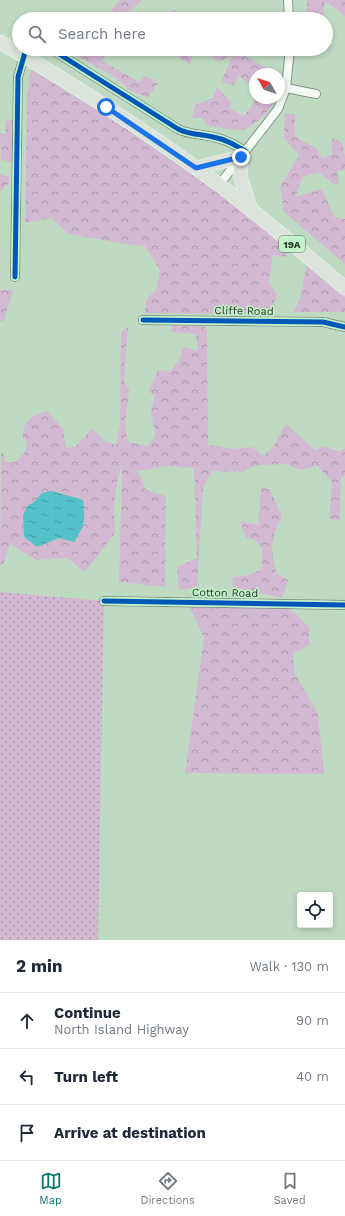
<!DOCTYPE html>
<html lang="en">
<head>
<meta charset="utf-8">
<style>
  :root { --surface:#fff; --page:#f2f2f3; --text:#1f2937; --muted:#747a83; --line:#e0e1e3; --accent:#0f766e }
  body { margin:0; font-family:"Work Sans",sans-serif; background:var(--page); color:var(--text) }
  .controls { position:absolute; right:12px; bottom:12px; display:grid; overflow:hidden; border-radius:4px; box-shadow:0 2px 6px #0003 }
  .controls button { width:36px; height:36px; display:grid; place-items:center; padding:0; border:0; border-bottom:1px solid var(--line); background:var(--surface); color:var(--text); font:20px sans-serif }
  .compass { position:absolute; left:249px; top:68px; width:36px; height:36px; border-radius:50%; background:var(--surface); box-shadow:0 2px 6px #0003; rotate:310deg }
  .stop { position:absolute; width:12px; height:12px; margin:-9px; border:3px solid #1a73e8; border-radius:50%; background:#fff }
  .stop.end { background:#1a73e8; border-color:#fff; box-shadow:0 1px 4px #0008 }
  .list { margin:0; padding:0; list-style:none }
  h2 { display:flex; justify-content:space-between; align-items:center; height:52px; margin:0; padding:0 16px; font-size:17px }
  h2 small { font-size:13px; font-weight:400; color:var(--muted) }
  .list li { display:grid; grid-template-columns:26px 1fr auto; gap:12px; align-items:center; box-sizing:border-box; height:56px; padding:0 16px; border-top:1px solid var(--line) }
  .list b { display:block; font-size:15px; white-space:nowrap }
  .list p { margin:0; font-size:13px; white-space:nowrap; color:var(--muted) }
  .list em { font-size:13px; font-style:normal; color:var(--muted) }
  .icon { flex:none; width:22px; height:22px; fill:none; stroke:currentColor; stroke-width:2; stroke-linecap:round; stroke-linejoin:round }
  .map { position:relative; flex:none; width:345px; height:940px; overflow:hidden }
  .search { position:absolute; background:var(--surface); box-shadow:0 2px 6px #0003; left:12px; right:12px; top:12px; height:44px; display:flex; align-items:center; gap:10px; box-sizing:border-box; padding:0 14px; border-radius:22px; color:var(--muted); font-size:15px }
  .sheet { height:220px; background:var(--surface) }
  nav { display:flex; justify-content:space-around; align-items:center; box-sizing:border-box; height:56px; border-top:1px solid var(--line); background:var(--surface); font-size:11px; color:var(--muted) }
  nav a { display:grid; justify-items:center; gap:2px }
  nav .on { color:var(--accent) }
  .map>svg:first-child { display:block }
  .green { fill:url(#green-dots) }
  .forest { fill:url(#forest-crowns); fill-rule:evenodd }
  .water { fill:url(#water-ripples) }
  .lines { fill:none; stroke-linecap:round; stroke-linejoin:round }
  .street-casing { stroke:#809583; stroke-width:10 }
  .primary-casing { stroke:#e2eee4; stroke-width:15 }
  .street { stroke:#f5f9f6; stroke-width:8 }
  .primary { stroke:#dbe3dc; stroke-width:13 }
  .cycleway-casing { stroke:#c1f2c8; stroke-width:8 }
  .cycleway { stroke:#0057b8; stroke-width:5 }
  .route { stroke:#1a73e8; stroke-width:5 }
  .labels { text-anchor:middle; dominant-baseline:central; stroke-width:3; stroke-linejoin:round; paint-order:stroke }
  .shield { fill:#c1f2c8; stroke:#537058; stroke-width:1 }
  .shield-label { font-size:10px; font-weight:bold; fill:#243828 }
  .street-label { font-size:11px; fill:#243828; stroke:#c1f2c8 }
</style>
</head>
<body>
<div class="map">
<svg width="345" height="940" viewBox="0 0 345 940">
  <defs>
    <pattern id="green-dots" width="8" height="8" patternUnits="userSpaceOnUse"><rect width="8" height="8" fill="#d3b8d2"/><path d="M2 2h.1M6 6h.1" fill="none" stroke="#ab97aa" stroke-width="1.8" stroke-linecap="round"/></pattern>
    <pattern id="forest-crowns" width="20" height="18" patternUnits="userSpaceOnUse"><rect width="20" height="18" fill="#d3b8d2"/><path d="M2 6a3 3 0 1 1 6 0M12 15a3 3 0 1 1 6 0" fill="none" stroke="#ab97aa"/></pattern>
    <pattern id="water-ripples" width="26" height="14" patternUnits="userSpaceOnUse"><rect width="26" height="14" fill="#53c2c9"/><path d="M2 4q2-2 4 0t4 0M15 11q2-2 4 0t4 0" fill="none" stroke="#459fa3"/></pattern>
  </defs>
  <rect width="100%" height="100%" fill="#bfdac3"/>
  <path class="green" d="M 0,592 L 104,601 L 98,940 L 0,940 Z"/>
  <g class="forest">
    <path d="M 120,0 L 142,0 L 128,13 L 127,19 L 105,19 Z"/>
    <path d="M 307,0 L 345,0 L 345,16 L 325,1 L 322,19 L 306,19 Z"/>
    <path d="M 174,9 L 180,19 L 159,19 Z"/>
    <path d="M 112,49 L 101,60 L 139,82 L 145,76 L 158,83 L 148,98 L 131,91 L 113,76 L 66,50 Z"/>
    <path d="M 173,49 L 195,49 L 190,64 L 179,58 Z"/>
    <path d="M 204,49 L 244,49 L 243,55 L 267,68 L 271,74 L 255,74 L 255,87 L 238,76 L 234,85 L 221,82 L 232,56 L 218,62 Z"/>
    <path d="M 31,69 L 127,129 L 223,196 L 289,249 L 285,257 L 273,255 L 269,282 L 277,295 L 270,314 L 145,313 L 146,300 L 157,288 L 160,270 L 145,246 L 126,244 L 69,234 L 51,218 L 25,223 L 27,97 Z"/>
    <path d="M 217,87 L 231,102 L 230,109 L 244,116 L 257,98 L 276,98 C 273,108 252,130 240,130 C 230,130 219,127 209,126 L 202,118 L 192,118 L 195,105 L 213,98 Z"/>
    <path d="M 285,114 L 295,114 L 295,137 L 316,148 L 322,158 L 332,154 L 332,138 L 342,142 L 345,157 L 345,170 L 337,171 L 339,184 L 333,184 L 319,172 L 303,177 L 295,197 L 322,189 L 334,217 L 345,219 L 345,264 L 284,212 L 280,187 L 299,155 L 284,138 Z"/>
    <path d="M 14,120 L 13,162 L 1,160 L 0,133 L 5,134 L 6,121 Z"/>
    <path d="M 0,174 L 9,177 L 9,183 L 2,190 L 0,190 Z"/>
    <path d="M 306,266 L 330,282 L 345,297 L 345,312 L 294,312 L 301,296 Z"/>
    <path d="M 0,290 L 13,290 L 4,321 L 0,321 Z"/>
    <path d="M 173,321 L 198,323 L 207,329 L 208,445 L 234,449 L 253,447 L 262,456 L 271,450 L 286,424 L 315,450 L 325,446 L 339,452 L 345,448 L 345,475 L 341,479 L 340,520 L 329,519 L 332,482 L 317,466 L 300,470 L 286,464 L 257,465 L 242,472 L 212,471 L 203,488 L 197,587 L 179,590 L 177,567 L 197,558 L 194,468 L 169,466 L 138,471 L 146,490 L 166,496 L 165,587 L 119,582 L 122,465 C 114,488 113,509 115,533 L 85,572 L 67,558 L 36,560 L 10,544 L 4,563 L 0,565 L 1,453 L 4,454 L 5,462 L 15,462 L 24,454 L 27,442 L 23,437 C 23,419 32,417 47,411 L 63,429 L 66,448 L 76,446 L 92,429 L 106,442 L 116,445 L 120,425 L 121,332 L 128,327 L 124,381 L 129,390 L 125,426 L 128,442 L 148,446 L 155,436 L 151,410 L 155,396 L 149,391 L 158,370 L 169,372 L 180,359 L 183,347 L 198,351 L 196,334 L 171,332 ZM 34,502 L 59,538 L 37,547 L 27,506 Z"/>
    <path d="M 261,488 L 270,489 L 282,517 C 270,539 270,550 277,574 L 288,580 L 282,598 L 233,587 L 232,577 L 246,576 L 262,569 L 262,549 L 256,540 L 246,538 L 240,521 L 258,525 Z"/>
    <path d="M 188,603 L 285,604 L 309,627 L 309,645 L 293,654 L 295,674 L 318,714 L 324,774 L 185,773 L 204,638 Z"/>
  </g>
  <path class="water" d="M 52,491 L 83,500 C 86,519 84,527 74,542 L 59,538 L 37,547 L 24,537 L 23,516 L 27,506 L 34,502 L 42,493 Z"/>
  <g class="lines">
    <g class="street-casing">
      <g id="street">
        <path d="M 288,0 L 289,19"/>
        <path d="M 51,49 L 178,129 C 190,135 201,134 213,137 C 225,139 235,145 245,151"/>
        <path d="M 286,88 L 316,94"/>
        <path d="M 219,185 L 278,109 L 286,88 L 290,49"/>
        <path d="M 15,277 L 18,77 L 26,49"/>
        <path d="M 143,320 L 323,322 L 345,327"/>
        <path d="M 104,601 L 345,605"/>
      </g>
    </g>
    <g class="primary-casing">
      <g id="primary">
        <path d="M 0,42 C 75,85 149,133 218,184 C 262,217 303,253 345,288"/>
        <path d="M 196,168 L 241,157 L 240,176 L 251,210"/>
      </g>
    </g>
    <use href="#street" class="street"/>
    <use href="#primary" class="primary"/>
    <g class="cycleway-casing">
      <g id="cycleway">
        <path d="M 51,49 L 178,129 C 190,135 201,134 213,137 C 225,139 235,145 245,151"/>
        <path d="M 15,277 L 18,77 L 26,49"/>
        <path d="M 143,320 L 323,322 L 345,327"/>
        <path d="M 104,601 L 345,605"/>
      </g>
    </g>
    <use href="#cycleway" class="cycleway"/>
  </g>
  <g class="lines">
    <path class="route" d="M 106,107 L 196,168 L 241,157"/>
  </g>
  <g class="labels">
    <rect class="shield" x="279" y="236" width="26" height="16" rx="3"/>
    <g class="shield-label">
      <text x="292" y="244">19A</text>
    </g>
    <g class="street-label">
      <text transform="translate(244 311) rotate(1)">Cliffe Road</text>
      <text transform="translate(225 593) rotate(1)">Cotton Road</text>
    </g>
  </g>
</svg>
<div class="controls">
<button><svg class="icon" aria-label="locate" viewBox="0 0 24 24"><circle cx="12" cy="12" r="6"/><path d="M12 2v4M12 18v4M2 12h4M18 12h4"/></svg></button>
</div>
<svg class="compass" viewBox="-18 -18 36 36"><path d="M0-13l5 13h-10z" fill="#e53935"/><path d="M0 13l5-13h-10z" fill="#747a83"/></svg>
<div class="stop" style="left:106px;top:107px"></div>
<div class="stop end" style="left:241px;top:157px"></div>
<div class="search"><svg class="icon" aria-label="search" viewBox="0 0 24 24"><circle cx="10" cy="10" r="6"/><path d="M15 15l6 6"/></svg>Search here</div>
</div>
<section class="sheet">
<h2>2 min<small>Walk · 130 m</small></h2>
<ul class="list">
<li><svg class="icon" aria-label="ahead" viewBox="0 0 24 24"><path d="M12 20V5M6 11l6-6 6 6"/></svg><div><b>Continue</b><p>North Island Highway</p></div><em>90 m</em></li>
<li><svg class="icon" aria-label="left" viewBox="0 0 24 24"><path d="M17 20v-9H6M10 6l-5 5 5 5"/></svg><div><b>Turn left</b></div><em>40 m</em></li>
<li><svg class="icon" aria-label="arrive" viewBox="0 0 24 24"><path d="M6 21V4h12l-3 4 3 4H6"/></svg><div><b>Arrive at destination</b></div></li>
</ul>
</section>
<nav>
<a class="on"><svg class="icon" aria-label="map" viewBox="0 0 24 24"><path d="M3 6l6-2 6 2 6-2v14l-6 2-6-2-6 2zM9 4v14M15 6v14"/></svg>Map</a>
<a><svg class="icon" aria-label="directions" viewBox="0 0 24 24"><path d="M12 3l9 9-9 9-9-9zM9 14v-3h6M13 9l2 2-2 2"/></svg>Directions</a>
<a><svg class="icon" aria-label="saved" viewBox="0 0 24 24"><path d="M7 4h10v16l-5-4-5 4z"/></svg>Saved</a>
</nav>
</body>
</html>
